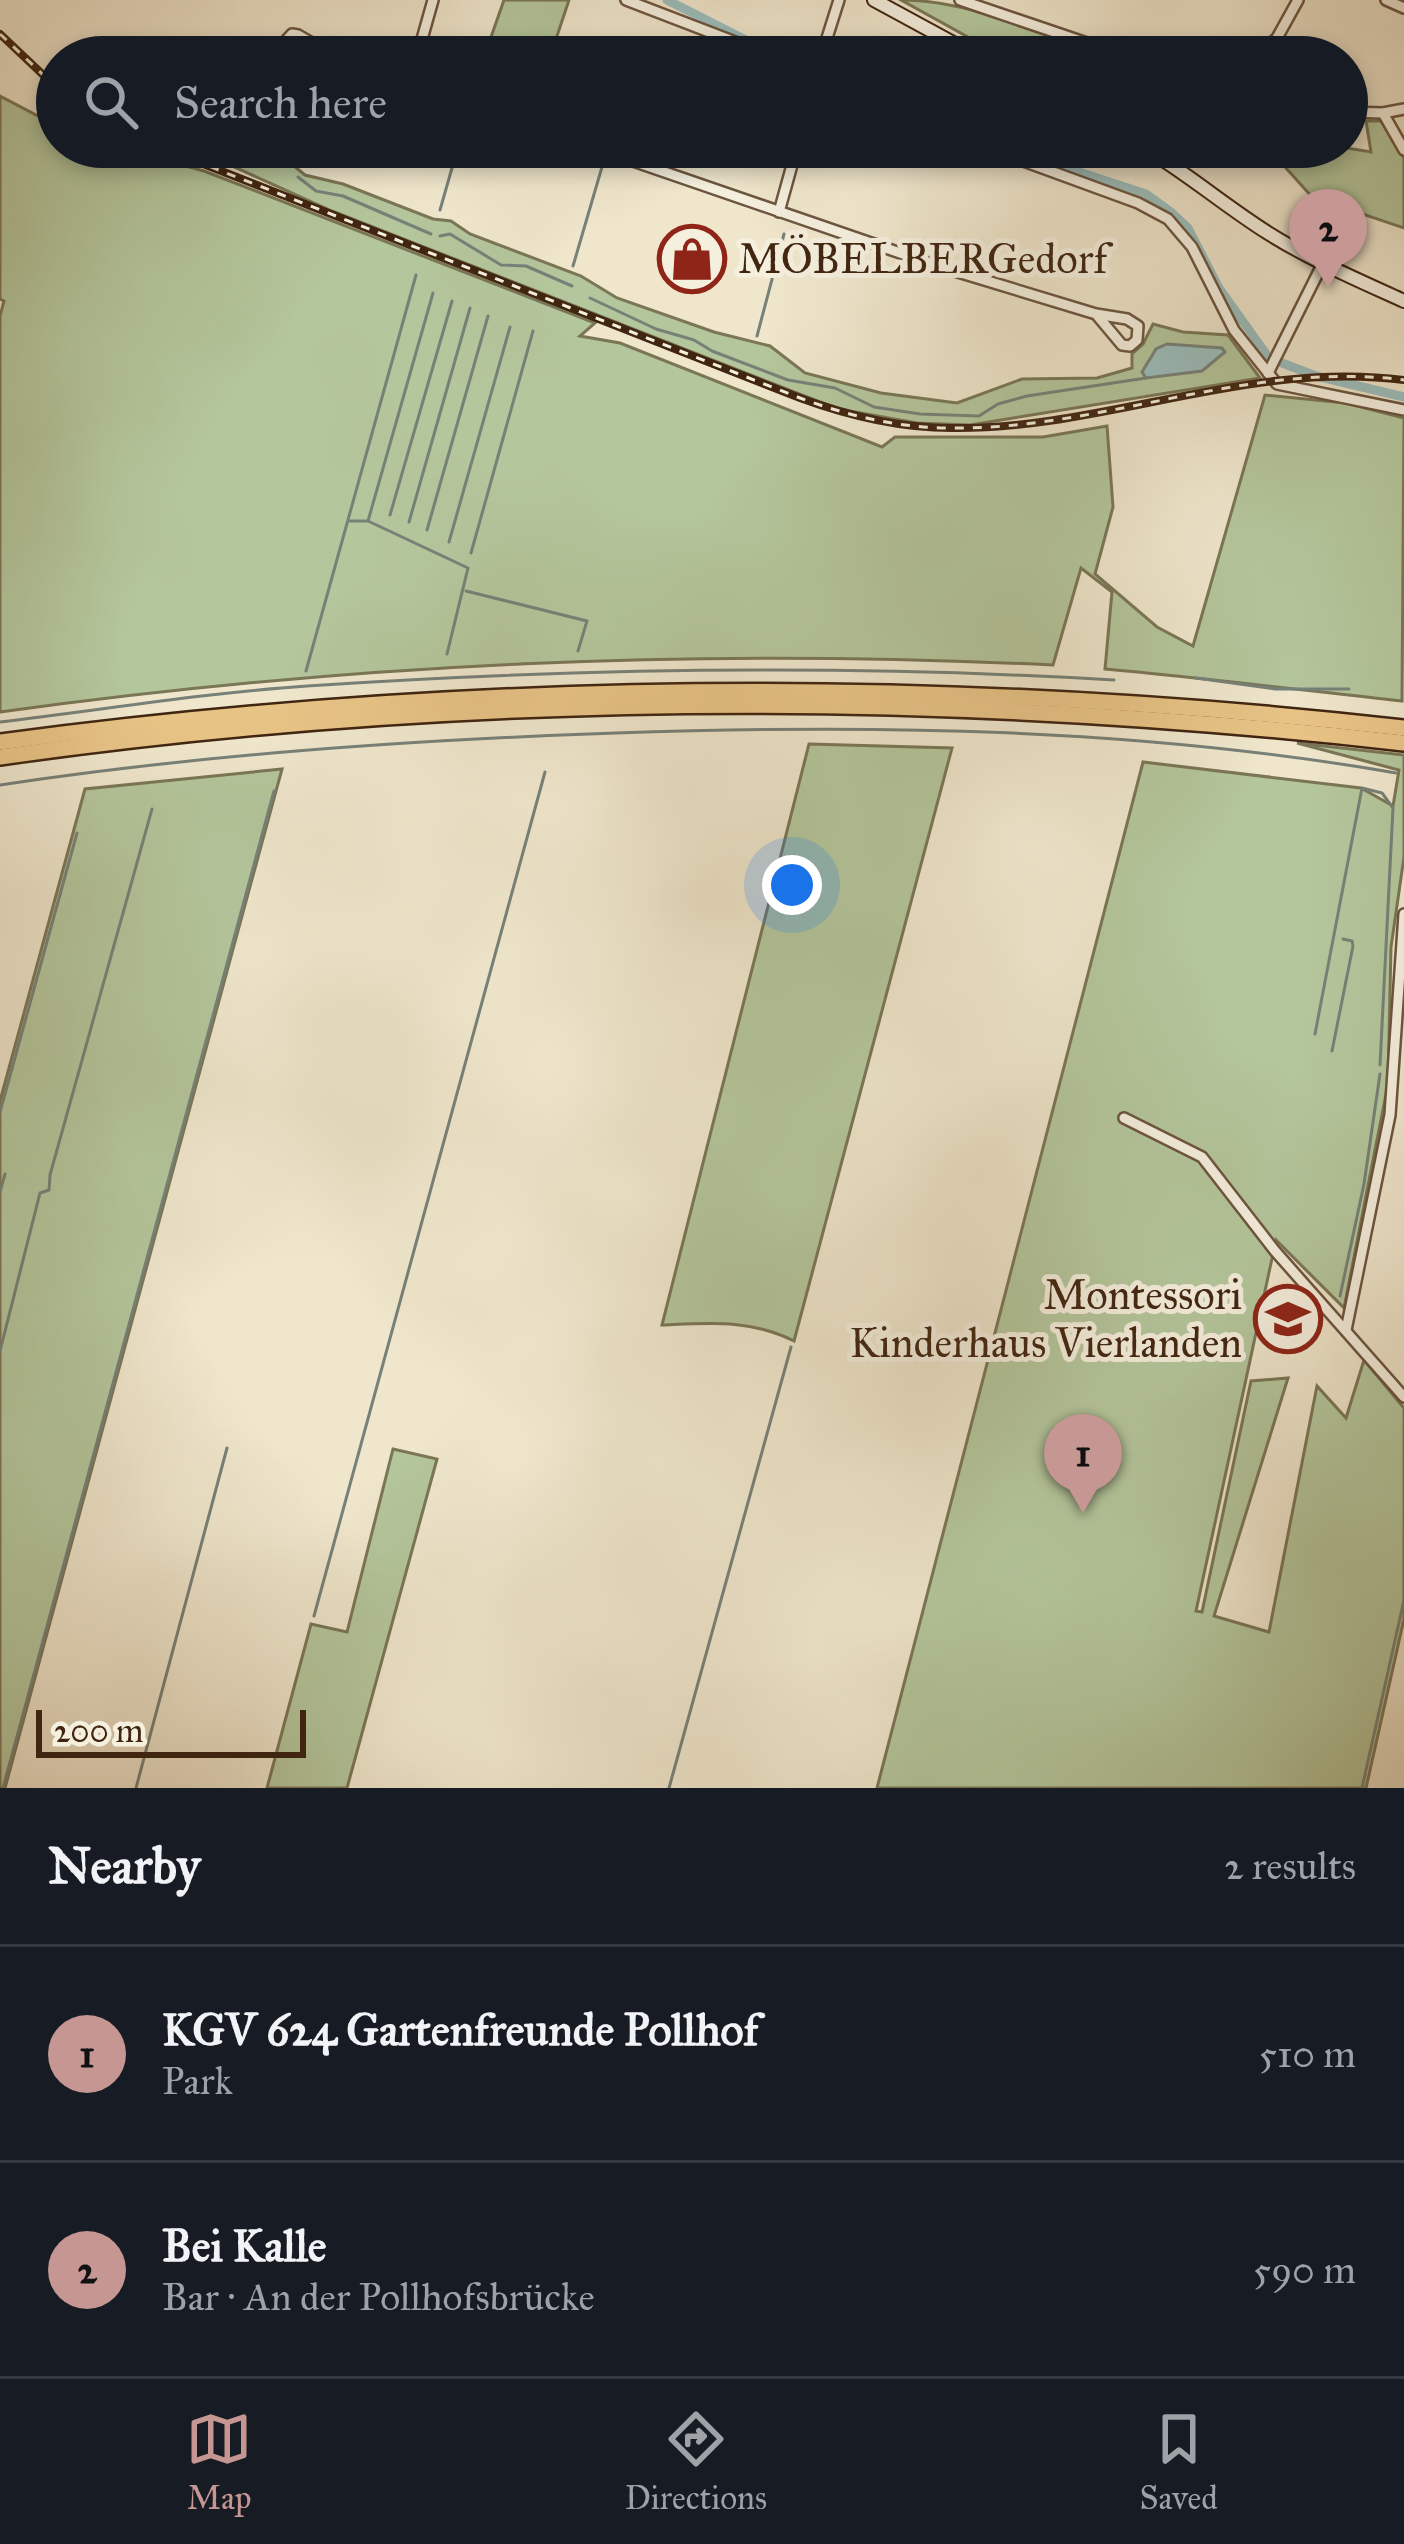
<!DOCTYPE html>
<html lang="en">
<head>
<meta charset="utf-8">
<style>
  :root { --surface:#171b24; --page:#242831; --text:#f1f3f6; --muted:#9ea1a6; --line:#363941; --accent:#c59692 }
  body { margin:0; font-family:"IM FELL Great Primer",serif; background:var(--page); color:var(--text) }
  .scale { position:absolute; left:36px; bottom:30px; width:270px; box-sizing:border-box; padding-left:12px; border:6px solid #402510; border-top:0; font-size:33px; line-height:42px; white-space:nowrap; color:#402510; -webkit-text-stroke:9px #f5efde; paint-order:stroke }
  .you { position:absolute; left:792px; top:885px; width:42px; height:42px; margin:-30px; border:9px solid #fff; border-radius:50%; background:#1a73e8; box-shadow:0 0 0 18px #1a73e833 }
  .badge { display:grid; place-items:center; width:78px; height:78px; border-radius:50%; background:var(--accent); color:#111; font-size:39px; font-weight:700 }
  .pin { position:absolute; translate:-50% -99px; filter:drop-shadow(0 3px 6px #0008) }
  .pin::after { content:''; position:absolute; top:63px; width:42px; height:36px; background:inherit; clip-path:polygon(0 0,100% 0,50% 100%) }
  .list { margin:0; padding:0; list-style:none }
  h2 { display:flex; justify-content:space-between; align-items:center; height:156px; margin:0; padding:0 48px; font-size:51px }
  h2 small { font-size:39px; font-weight:400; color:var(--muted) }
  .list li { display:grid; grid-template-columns:78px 1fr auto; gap:36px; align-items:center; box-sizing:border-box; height:216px; padding:0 48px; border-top:3px solid var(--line) }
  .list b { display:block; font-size:45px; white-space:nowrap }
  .list p { margin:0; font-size:39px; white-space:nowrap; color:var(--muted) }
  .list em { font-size:39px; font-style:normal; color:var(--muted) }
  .icon { flex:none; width:66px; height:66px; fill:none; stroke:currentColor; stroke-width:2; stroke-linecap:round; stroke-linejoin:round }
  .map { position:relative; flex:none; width:1404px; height:1788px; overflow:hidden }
  .search { position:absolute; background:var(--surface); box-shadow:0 6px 18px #0003; left:36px; right:36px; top:36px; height:132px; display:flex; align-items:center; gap:30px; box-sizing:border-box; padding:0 42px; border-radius:66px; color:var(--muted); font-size:45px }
  .sheet { height:588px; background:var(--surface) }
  nav { display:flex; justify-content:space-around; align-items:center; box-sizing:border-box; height:168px; border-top:3px solid var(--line); background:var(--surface); font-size:33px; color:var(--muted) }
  nav a { display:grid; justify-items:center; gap:6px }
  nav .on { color:var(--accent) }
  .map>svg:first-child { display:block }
  .green { fill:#b4c69c; stroke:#7a7656; stroke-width:3 }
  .water { fill:#9bbebd; stroke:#778178; stroke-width:3 }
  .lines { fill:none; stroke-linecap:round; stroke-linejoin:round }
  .stream { stroke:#778178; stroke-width:3 }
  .canal { stroke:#9bbebd; stroke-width:9 }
  .minor-casing { stroke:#6c553f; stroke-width:14 }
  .secondary-casing { stroke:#402510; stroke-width:16 }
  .motorway-casing { stroke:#402510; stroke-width:20 }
  .minor { stroke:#f5efde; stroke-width:9 }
  .secondary { stroke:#f5efde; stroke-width:12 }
  .motorway { stroke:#e8c386; stroke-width:15 }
  .rail-casing { stroke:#402510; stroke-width:8 }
  .rail { stroke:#f5efde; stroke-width:3; stroke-dasharray:9; stroke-linecap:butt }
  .labels { text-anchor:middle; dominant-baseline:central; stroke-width:10; stroke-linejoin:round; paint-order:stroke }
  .poi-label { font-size:42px; fill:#402510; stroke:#f5efde; text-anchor:start }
</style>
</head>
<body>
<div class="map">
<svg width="1404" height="1788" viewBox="0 0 1404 1788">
  <rect width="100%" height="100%" fill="#efe6cc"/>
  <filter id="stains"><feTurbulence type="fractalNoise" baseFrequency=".00167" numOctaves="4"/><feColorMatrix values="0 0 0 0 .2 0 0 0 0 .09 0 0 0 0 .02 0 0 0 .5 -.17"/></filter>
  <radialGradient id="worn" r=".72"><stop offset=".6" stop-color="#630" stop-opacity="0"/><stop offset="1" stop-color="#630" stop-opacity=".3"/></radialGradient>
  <g class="green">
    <path d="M 504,0 L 569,0 L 550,57 L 484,57 Z"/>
    <path d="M 901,0 C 971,0 1043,35 1109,57 L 1004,57 Z"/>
    <path d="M 0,96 L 57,126 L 57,147 L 115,147 L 204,171 L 595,323 L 580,336 L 620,343 L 882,447 L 895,437 L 1043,437 L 1107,426 L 1113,507 L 1095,574 L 1157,627 L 1193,646 L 1265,395 L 1346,403 L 1404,418 L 1402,701 C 1302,690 1204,678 1105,669 L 1112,592 L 1081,568 L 1053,665 C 696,648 353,663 0,712 L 0,316 L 4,301 L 0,299 Z"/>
    <path d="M 1366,121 L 1381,121 L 1404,158 L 1404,228 L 1312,197 L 1267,147 L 1341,147 L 1371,152 Z"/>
    <path d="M 190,147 L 233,150 L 236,147 L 271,147 L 305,175 L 343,184 L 433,219 L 451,221 L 470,234 L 581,276 L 617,298 L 714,332 L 770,346 L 805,373 L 881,393 L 957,403 L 1022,379 L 1097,378 L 1132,368 L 1132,354 L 1143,344 L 1153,324 L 1183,332 L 1228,335 L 1260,378 L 970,425 L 917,423 L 838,409 L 332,211 Z"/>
    <path d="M 1297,743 L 1404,755 L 1404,857 L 1391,947 L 1388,1084 L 1344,1308 L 1276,1240 L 1196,1611 L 1202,1612 L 1251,1381 L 1288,1378 L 1214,1616 L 1269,1632 L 1317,1386 L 1346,1418 L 1364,1360 L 1404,1408 L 1404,1619 L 1366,1788 L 877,1788 L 1143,762 L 1361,788 L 1393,806 L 1399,770 Z"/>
    <path d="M 809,744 L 952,748 L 794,1341 C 750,1319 710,1323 662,1325 Z"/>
    <path d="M 282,769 L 5,1788 L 0,1788 L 0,1101 L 85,789 Z"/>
    <path d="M 393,1449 L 437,1459 L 347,1788 L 267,1788 L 311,1624 L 347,1632 Z"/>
  </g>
  <path class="water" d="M 1167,344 L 1222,348 L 1225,352 L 1202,371 L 1146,378 L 1142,372 L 1156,349 Z"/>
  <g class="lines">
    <g class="stream">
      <path d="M 298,177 L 316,191 L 343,196 L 431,234"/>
      <path d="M 440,210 L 458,147"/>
      <path d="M 440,236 L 450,234 L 501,265 L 526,266 L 572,286"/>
      <path d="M 573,266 L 602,167"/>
      <path d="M 590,298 L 656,329 L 694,340 L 712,351 L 788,380 L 835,388 L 874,407 L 920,414 L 979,416 L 998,404 L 1027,396 L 1146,378"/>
      <path d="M 757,336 L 784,234"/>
      <path d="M 390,515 L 452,301"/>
      <path d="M 349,521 L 368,521 L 468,568 L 447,654"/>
      <path d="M 368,521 L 433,293"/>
      <path d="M 409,522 L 470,308"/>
      <path d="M 427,530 L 488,316"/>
      <path d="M 449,542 L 510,327"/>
      <path d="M 471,553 L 533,331"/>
      <path d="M 466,591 L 587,621 L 578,651"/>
      <path d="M 306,671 L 416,275"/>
      <path d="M 1196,678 L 1275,689 L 1349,689"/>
      <path d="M 0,722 C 102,710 204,693 307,686 C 576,668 844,664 1114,680"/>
      <path d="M 0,785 C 204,754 410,740 616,733 C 876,724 1139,728 1396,773"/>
      <path d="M 1315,1034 L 1362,788 L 1382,793 L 1393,808 L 1380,1065"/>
      <path d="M 1332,1051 L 1353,946 L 1352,941 L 1343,939"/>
      <path d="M 0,1112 L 77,833"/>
      <path d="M 0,1192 L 5,1174"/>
      <path d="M 1340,1296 L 1364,1184 L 1380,1074"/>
      <path d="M 0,1351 L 40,1193 L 49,1190 L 50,1175 L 152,809"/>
      <path d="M 314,1616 L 545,772"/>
      <path d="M 3,1788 L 274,791"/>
      <path d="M 136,1788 L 227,1448"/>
      <path d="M 669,1788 L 791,1347"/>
      <path d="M 1362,1788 L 1404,1600"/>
    </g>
    <g class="canal">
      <path d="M 667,0 L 779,57"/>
      <path d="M 1003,147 L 1146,194 L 1172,213 L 1188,228 L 1219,288 L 1269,358 L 1316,376 L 1404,397"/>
    </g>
    <g class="minor-casing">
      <g id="minor">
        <path d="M 626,0 L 738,43 L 764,57"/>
        <path d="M 960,0 L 1128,57"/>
        <path d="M 1386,0 L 1404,8"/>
        <path d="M 322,52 L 289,54 L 283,44 L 292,34 L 298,35 L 336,57"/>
        <path d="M 417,57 L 433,0"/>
        <path d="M 821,57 L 839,0"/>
        <path d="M 1256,57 L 1277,38 L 1298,0"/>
        <path d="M 1347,112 L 1383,113 L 1404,109"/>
        <path d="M 1383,113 L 1404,150"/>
        <path d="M 592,147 L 938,266 L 1096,314 L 1127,319 L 1138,326 L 1137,340 L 1130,346 L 1122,345 L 1096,314"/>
        <path d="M 985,147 L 1138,203 L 1168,219 L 1192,247 L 1234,330 L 1277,384 L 1404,410"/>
        <path d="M 779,212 L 797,147"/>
        <path d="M 1268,373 L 1322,265"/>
        <path d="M 1124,1118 L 1202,1157 L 1275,1251 L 1404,1397"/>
        <path d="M 1346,1330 L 1390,1115 L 1404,914"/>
      </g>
    </g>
    <g class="secondary-casing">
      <g id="secondary">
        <path d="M 874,0 L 979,57"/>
        <path d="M 1143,147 C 1187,173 1225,206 1268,233 C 1311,260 1358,280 1404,301"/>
      </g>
    </g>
    <g class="motorway-casing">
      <g id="motorway">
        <path d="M 0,742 C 470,679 933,675 1404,728"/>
        <path d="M 0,757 C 466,691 936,690 1404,743"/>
      </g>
    </g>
    <use href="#minor" class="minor"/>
    <use href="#secondary" class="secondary"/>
    <use href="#motorway" class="motorway"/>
    <g class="rail-casing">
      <g id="rail">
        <path d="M 0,34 L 57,88"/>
        <path d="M 160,147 L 800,398 C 849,416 899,428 951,428 C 1104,430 1248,360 1404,380"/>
      </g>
    </g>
    <use href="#rail" class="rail"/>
  </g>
  <defs>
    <g id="shop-ring" transform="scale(3.45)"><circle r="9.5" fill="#f5efde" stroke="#8f2418" stroke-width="1.5"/><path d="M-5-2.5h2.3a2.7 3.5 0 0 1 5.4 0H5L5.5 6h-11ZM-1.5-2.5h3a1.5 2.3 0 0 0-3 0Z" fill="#8f2418"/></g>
    <g id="school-ring" transform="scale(3.45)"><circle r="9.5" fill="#f5efde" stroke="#8f2418" stroke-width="1.5"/><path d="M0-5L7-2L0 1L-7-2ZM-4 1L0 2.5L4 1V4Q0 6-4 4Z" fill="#8f2418"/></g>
  </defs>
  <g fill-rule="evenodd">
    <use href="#shop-ring" x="692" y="259"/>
    <use href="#school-ring" x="1288" y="1319"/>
  </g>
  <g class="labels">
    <g class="poi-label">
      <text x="738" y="259">MÖBELBERGedorf</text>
      <text x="1242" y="1295" text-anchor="end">Montessori<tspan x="1242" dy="48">Kinderhaus Vierlanden</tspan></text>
    </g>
  </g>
  <rect width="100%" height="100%" filter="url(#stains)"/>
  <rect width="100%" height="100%" fill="url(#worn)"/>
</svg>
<div class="scale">200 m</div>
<div class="you"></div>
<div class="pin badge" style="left:1083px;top:1513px">1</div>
<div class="pin badge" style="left:1328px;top:288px">2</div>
<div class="search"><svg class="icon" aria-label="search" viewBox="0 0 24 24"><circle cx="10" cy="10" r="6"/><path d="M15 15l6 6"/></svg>Search here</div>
</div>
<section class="sheet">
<h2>Nearby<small>2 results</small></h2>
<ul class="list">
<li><span class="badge">1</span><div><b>KGV 624 Gartenfreunde Pollhof</b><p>Park</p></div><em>510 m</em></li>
<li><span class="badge">2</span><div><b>Bei Kalle</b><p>Bar · An der Pollhofsbrücke</p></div><em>590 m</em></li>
</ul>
</section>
<nav>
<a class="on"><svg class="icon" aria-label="map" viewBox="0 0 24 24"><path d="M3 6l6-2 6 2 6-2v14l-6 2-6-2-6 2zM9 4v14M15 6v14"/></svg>Map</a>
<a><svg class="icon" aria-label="directions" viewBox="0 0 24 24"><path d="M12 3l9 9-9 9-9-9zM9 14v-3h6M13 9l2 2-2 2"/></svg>Directions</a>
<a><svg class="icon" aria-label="saved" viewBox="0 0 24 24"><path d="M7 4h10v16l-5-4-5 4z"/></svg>Saved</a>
</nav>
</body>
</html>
